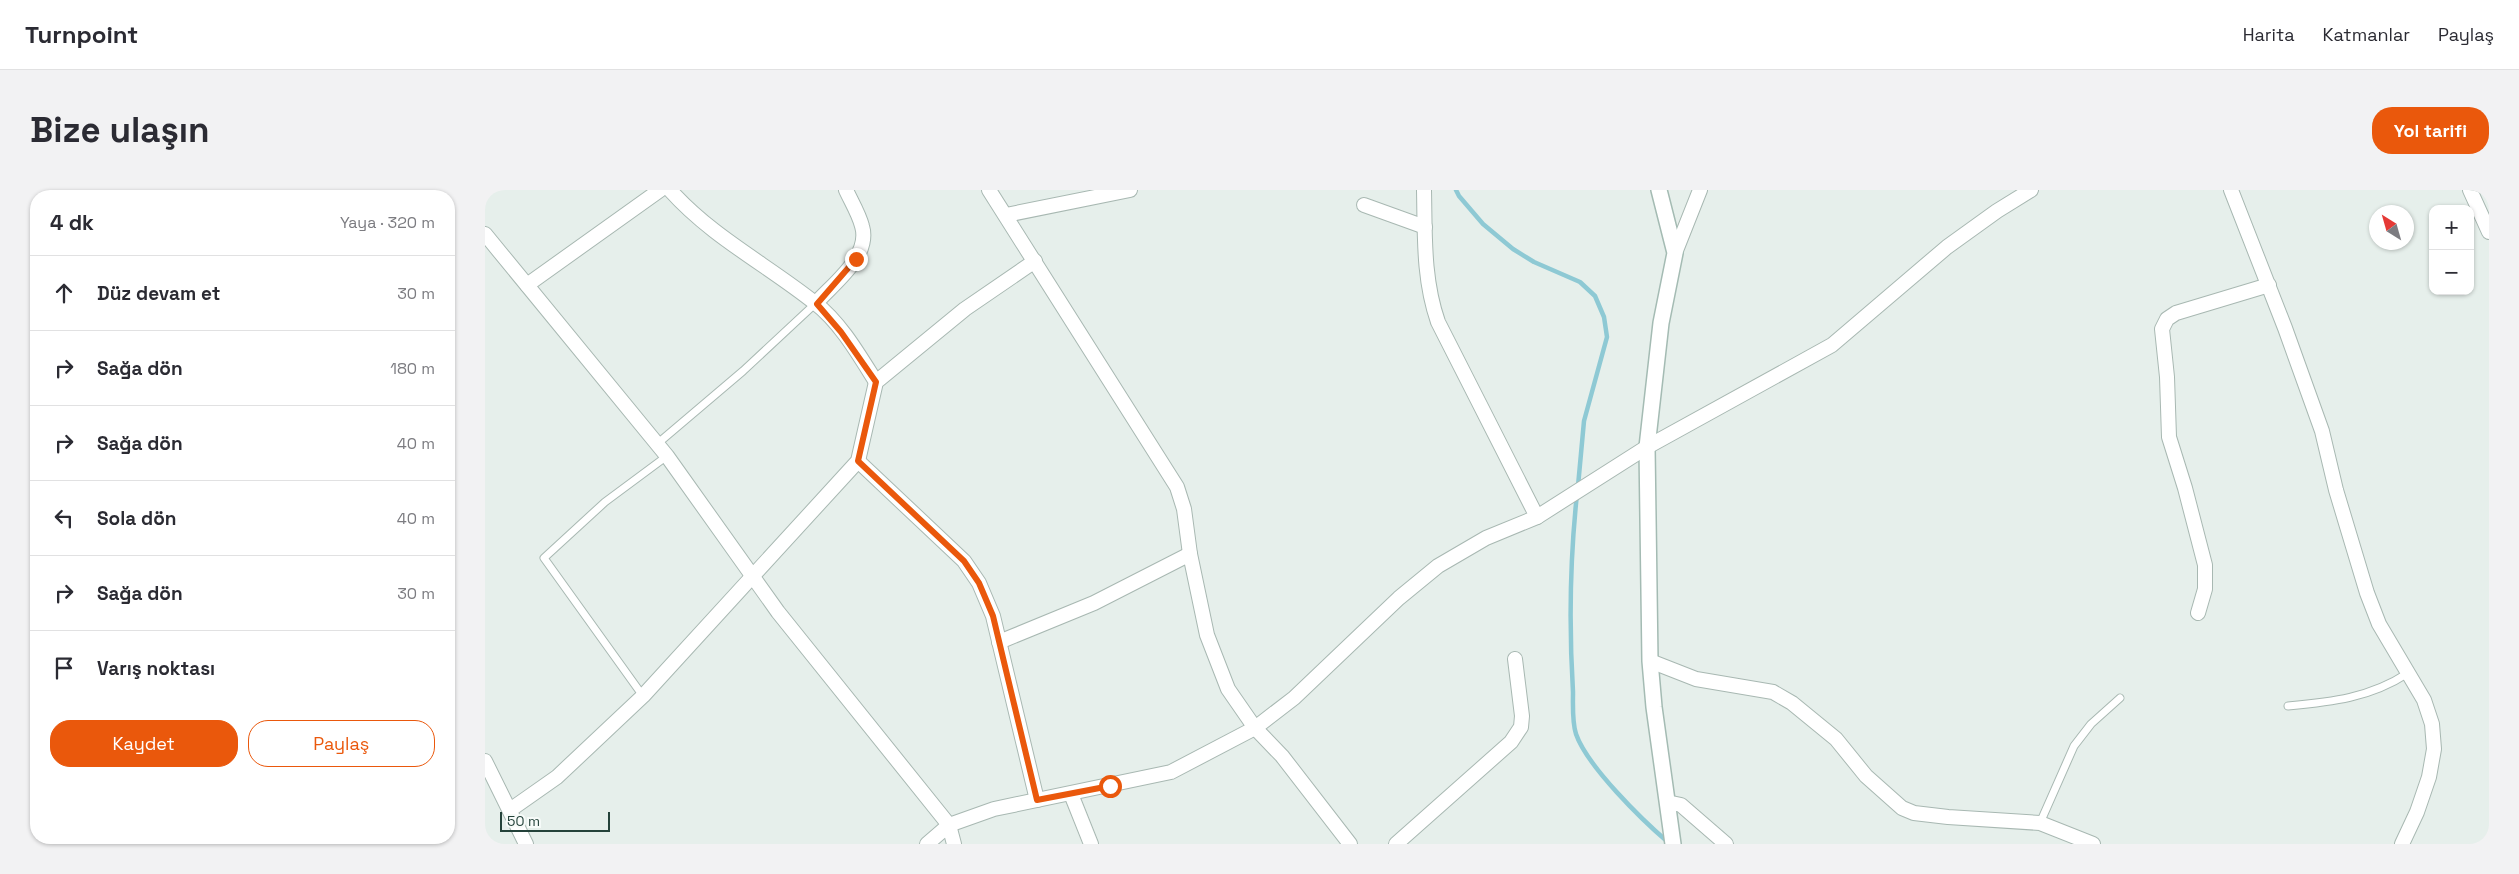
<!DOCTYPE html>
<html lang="tr">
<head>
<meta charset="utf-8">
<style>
  :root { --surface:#fff; --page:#f2f2f3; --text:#2b2b33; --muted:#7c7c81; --line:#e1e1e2; --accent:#ea580c }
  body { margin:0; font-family:"Space Grotesk",sans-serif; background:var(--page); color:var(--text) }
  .controls { position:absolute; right:15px; top:15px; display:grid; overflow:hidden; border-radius:10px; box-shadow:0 1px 4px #0004 }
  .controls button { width:45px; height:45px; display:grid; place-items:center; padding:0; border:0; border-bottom:1px solid var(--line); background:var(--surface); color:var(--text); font:25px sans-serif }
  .compass { position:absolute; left:1884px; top:15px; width:45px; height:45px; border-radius:50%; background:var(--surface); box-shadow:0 1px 4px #0004; rotate:323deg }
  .scale { position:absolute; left:15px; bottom:12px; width:110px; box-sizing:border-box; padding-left:5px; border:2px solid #24423a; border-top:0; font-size:14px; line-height:18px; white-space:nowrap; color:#24423a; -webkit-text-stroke:4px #f7fbf9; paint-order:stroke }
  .stop { position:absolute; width:15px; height:15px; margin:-11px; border:4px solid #ea580c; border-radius:50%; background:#fff }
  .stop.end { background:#ea580c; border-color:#fff; box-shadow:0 1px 5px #0008 }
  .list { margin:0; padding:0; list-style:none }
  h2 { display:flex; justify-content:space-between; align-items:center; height:65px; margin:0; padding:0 20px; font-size:21px }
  h2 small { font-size:16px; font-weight:400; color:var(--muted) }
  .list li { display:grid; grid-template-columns:32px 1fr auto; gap:15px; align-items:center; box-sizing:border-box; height:75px; padding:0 20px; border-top:1px solid var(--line) }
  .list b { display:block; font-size:19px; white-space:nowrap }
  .list em { font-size:16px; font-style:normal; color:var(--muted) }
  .actions { display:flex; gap:10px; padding:15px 20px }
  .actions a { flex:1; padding:11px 0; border:1px solid var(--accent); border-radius:20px; text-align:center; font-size:18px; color:var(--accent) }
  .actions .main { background:var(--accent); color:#fff }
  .icon { flex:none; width:28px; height:28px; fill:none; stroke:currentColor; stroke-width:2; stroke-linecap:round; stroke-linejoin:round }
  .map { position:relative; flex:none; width:2004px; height:654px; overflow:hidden; border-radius:20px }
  header { display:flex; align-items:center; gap:30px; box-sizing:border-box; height:70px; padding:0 25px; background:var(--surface); border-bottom:1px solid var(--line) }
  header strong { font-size:24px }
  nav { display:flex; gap:28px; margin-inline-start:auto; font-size:18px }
  .intro { display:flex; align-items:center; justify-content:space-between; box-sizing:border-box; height:120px; padding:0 30px }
  h1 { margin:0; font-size:35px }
  .button { padding:12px 22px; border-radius:20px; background:var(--accent); color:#fff; font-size:18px; font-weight:700 }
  main { display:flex; gap:30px; padding:0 30px }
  aside { flex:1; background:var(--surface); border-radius:20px; box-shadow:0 1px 4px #0004 }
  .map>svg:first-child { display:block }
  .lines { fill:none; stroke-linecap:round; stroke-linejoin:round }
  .stream { stroke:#8ec9d4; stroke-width:4.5 }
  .lane-casing { stroke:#a8b8b2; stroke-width:9 }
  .street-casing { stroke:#a8b8b2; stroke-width:16 }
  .secondary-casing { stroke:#a4bbb3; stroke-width:18 }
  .lane { stroke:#fff; stroke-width:7 }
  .street { stroke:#fff; stroke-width:14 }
  .secondary { stroke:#fff; stroke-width:15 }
  .route { stroke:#ea580c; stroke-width:6 }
</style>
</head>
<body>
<header>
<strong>Turnpoint</strong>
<nav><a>Harita</a><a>Katmanlar</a><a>Paylaş</a></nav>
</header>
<div class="intro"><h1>Bize ulaşın</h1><a class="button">Yol tarifi</a></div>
<main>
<aside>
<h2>4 dk<small>Yaya · 320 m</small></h2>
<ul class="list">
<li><svg class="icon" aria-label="ahead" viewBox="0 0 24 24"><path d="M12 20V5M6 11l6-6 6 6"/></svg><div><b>Düz devam et</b></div><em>30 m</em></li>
<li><svg class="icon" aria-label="right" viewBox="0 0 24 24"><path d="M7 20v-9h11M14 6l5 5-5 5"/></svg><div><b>Sağa dön</b></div><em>180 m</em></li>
<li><svg class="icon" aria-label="right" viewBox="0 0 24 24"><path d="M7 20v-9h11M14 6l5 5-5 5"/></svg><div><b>Sağa dön</b></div><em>40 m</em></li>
<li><svg class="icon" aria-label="left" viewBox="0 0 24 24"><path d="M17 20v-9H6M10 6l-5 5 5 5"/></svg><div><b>Sola dön</b></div><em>40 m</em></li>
<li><svg class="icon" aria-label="right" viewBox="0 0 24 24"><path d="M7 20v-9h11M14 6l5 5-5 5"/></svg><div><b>Sağa dön</b></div><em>30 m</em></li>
<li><svg class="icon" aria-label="arrive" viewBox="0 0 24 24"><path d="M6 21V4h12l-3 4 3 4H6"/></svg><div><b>Varış noktası</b></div></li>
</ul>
<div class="actions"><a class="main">Kaydet</a><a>Paylaş</a></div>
</aside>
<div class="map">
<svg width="2004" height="654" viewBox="0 0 2004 654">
  <rect width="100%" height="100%" fill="#e6efeb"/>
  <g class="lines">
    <g class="stream">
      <path d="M 971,0 L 974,6 L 998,34 L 1028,59 L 1049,72 L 1095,92 L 1110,106 L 1119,127 L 1122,147 L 1099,231 L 1093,296"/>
      <path d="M 1092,304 C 1085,369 1084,437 1088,502 C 1088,515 1087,532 1091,544 C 1102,576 1157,630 1184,653"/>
    </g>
    <g class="lane-casing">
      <g id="lane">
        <path d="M 172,254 L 258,181 L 331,113"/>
        <path d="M 158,506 L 59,368 L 120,312 L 182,266"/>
        <path d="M 1803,516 C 1846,512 1885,508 1923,483"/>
        <path d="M 1555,633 L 1589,556 L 1606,534 L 1635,508"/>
      </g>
    </g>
    <g class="street-casing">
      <g id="street">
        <path d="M 185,0 C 227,47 281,74 330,113 C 355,132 374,165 391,192"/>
        <path d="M 504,0 L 692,297 L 699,319 L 705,364 L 722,445 L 743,499 L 770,538 L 797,566 L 865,654"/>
        <path d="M 939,0 C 940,45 938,89 953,132 L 1052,327"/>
        <path d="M 1746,0 L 1800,138 L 1837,241 L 1851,300 L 1882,403 L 1894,434 L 1939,510 L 1947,534 L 1949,559 L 1944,587 L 1932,622 L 1917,654"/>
        <path d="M 1985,0 L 2004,42"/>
        <path d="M 879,15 L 940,37"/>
        <path d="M 521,25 L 645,0"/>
        <path d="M 0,44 L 182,266 L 293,422 L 464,635 L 469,654"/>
        <path d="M 1190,63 L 1215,0"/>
        <path d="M 42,95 L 175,0"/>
        <path d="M 331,113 C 349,93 386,66 377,36 C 374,24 366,11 361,0"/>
        <path d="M 373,271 L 479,371 L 494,393 L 508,426 L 552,610"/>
        <path d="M 1713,423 L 1720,399 L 1720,375 L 1700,298 L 1684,247 L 1682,187 L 1677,139 L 1682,129 L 1691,123 L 1784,95"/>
        <path d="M 514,452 L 609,413 L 705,364"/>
        <path d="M 1165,471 L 1211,489 L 1288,502 L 1307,513 L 1351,549 L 1381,586 L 1417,618 L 1429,623 L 1463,627 L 1555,633 L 1608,654"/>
        <path d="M 0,571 L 41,654"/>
        <path d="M 586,604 L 606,654"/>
        <path d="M 1182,612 L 1196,615 L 1241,654"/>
        <path d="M 25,620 L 72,587 L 158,506 L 373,271 L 391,192 L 480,119 L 550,71"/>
        <path d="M 442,654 L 464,635 L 509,619 L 686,582 L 770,538 L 809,508 L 914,408 L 953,376 L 1001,348 L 1052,327 L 1162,257 L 1347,155 L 1462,57 L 1512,21 L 1546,0"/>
        <path d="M 911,654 L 1026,552 L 1036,537 L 1037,526 L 1030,469"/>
      </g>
    </g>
    <g class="secondary-casing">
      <path id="secondary" d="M 1174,0 L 1190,63 L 1176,133 L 1162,257 L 1165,471 L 1169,517 L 1188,654"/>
    </g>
    <use href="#lane" class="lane"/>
    <use href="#street" class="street"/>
    <use href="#secondary" class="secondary"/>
  </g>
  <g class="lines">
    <path class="route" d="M 371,69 L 332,114 L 356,142 L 391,192 L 373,271 L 479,371 L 494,393 L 508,426 L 552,610 L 625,596"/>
  </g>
</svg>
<div class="controls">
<button>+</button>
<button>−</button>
</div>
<svg class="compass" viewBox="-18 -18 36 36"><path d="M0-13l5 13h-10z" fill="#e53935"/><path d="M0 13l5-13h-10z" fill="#7c7c81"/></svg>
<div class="scale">50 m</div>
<div class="stop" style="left:625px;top:596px"></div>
<div class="stop end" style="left:371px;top:69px"></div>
</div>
</main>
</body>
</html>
